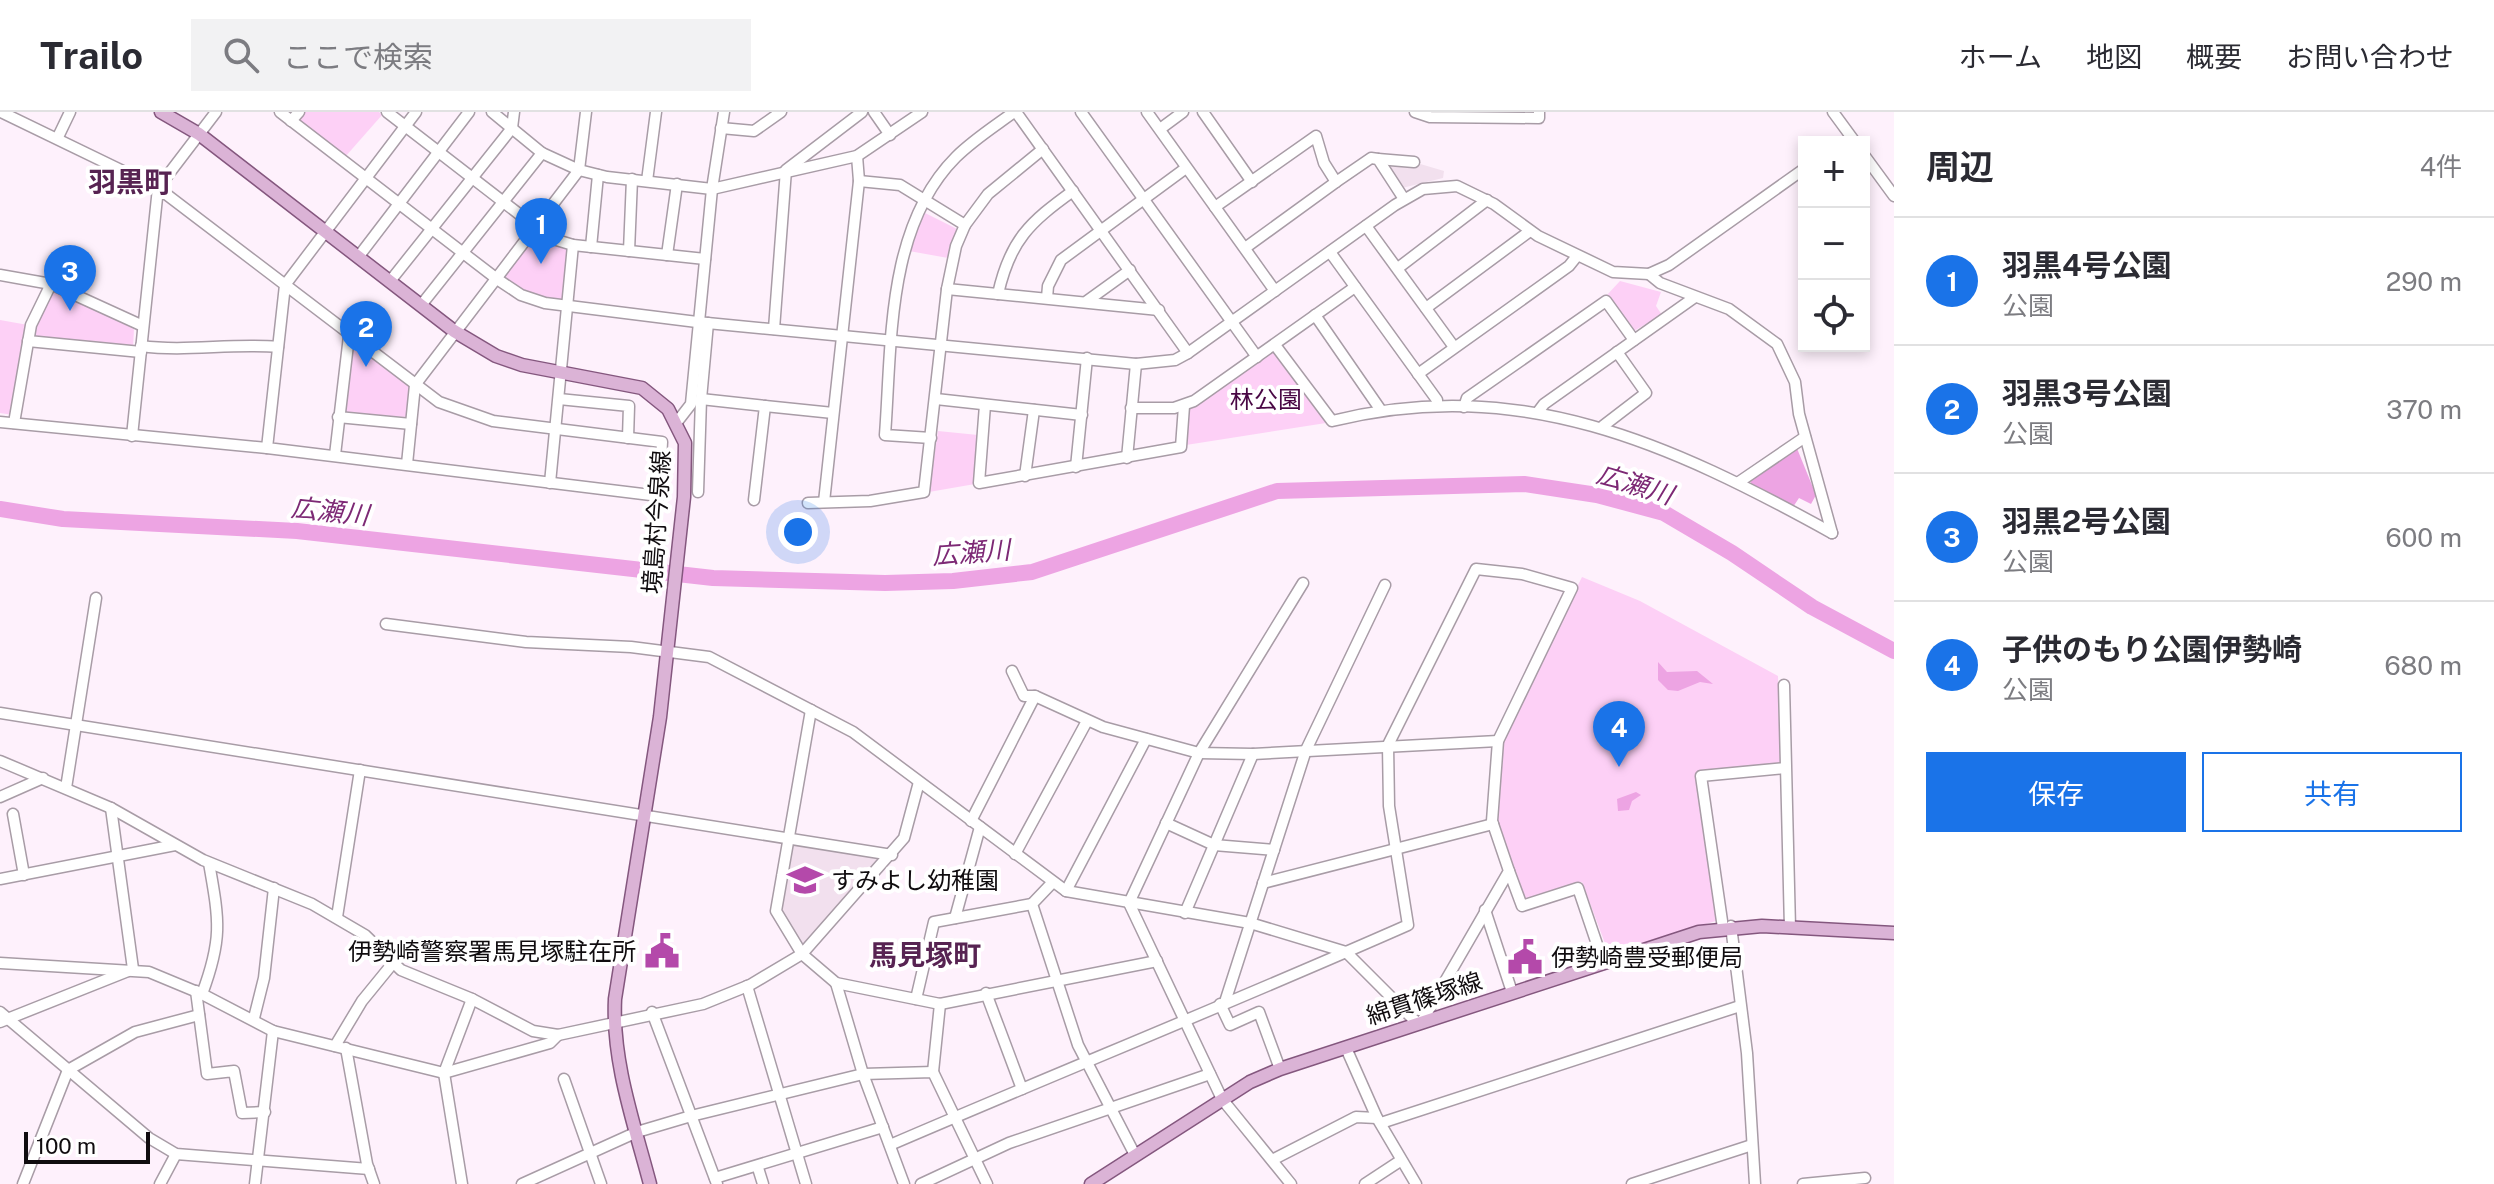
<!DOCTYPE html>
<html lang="ja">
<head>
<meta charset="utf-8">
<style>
  :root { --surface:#fff; --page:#f2f2f3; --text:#2b2b33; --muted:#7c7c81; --line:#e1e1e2; --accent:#1a73e8 }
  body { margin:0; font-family:"Public Sans","Noto Sans JP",sans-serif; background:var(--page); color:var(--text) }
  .controls { position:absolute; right:24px; top:24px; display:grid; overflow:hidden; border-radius:0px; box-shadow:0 4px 12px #0003 }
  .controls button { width:72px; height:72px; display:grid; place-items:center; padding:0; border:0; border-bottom:2px solid var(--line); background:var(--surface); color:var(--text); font:40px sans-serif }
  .scale { position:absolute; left:24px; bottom:20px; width:126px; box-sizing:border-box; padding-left:8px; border:4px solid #100c0f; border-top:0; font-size:22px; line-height:28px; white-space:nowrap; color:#100c0f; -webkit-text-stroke:6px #fff; paint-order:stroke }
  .you { position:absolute; left:798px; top:420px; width:28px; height:28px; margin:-20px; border:6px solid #fff; border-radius:50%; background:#1a73e8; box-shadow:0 0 0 12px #1a73e833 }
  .badge { display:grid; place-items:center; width:52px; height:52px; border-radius:50%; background:var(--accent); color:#fff; font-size:26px; font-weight:700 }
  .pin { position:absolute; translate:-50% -66px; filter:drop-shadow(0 2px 4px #0008) }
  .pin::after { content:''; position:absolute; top:42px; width:28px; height:24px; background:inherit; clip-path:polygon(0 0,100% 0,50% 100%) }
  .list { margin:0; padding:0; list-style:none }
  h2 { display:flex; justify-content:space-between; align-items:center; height:104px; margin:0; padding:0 32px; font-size:34px }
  h2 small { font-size:26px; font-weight:400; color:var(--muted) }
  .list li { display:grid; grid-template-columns:52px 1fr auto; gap:24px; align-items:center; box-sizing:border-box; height:128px; padding:0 32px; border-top:2px solid var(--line) }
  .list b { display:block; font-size:30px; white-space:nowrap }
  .list p { margin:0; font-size:26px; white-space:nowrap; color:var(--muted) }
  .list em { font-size:26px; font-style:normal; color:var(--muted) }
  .actions { display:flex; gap:16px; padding:24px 32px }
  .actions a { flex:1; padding:18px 0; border:2px solid var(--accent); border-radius:0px; text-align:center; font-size:28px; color:var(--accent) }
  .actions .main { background:var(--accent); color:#fff }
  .icon { flex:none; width:44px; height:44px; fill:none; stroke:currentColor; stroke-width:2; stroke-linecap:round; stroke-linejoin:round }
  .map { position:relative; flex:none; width:1894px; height:1072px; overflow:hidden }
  header { display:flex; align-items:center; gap:48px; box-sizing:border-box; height:112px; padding:0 40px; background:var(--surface); border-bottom:2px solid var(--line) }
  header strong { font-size:38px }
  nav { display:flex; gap:44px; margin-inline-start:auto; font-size:28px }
  .search { width:560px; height:72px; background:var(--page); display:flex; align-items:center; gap:20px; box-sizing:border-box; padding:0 28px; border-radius:0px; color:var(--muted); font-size:30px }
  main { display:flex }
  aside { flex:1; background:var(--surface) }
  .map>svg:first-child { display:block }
  .built { fill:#f2e0ee }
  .green { fill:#fdd0f6 }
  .water { fill:#eda4e3 }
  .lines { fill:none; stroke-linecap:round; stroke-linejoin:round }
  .river { stroke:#eda4e3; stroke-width:16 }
  .minor-casing { stroke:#a89ca6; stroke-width:13 }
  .major-casing { stroke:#84577e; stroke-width:15 }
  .minor { stroke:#fff; stroke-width:10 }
  .major { stroke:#dbb3d6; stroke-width:12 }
  .labels { text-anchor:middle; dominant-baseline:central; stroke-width:8; stroke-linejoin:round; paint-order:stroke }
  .park-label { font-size:24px; fill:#490744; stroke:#fff }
  .street-label { font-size:24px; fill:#100c0f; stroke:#fff }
  .poi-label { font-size:24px; fill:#100c0f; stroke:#fff; text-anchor:start }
  .water-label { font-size:26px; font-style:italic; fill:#7d2975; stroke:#fff }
  .quarter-label { font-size:28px; font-weight:bold; fill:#572352; stroke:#fff }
</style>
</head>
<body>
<header>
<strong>Trailo</strong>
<div class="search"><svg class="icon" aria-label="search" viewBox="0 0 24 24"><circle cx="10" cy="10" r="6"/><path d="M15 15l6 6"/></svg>ここで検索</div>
<nav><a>ホーム</a><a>地図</a><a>概要</a><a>お問い合わせ</a></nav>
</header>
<main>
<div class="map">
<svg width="1894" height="1072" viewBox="0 0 1894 1072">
  <rect width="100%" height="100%" fill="#fef1fc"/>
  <g class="built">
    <path d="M 1417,51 L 1444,59 L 1443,66 L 1402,76 L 1385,53 Z"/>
    <path d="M 791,732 L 886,744 L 803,835 L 780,797 Z"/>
  </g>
  <g class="green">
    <path d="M 304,0 L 379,0 L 382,3 L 345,45 L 300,10 Z"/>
    <path d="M 923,100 L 959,118 L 948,146 L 909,139 Z"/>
    <path d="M 535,124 L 567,135 L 570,141 L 566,188 L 559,191 C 542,185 512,181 505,163 Z"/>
    <path d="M 1620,169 L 1661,180 L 1656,194 L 1662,203 L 1632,220 L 1607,183 Z"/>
    <path d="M 57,179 L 134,217 L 133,236 L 36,225 L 33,218 L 51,182 Z"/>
    <path d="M 0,208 L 28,213 L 13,303 L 0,301 Z"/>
    <path d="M 355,233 L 409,273 L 408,305 L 346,302 L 343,298 L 349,236 Z"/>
    <path d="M 1271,240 L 1276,241 L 1326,311 L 1186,333 L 1189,297 Z"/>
    <path d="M 938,319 L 978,323 L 975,372 L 929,380 Z"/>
    <path d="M 1582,465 L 1640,489 L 1778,564 L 1780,652 L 1698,659 L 1719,808 L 1609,842 L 1582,770 L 1524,789 L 1495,708 L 1502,627 Z"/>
  </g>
  <g class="water">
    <path d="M 1796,334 L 1816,383 L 1811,392 L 1799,386 L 1793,395 L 1751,372 L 1750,366 Z"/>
    <path d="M 1658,550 L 1667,560 L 1697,559 L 1713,572 L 1700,570 L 1678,579 L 1668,578 L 1658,568 Z"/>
    <path d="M 1636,680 L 1641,683 L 1632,689 L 1629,698 L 1618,699 L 1617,687 Z"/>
  </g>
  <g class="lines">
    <path class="river" d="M 0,397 L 63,407 L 297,419 L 713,466 L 885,471 L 953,469 L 1032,460 L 1277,379 L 1524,372 L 1597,383 L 1664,401 L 1732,441 L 1812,495 L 1894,539"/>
    <g class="minor-casing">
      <g id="minor">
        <path d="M 1,0 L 158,76 L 439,290 L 493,309 L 662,330 L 659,384 L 267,336 L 285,173 L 416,0"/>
        <path d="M 280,0 L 497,167 L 521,183 L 545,191 L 697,210 L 1136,252 L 1175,248 L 1188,241 L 1395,93 L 1423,77 L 1457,74 L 1494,92 L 1538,124 L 1613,160 L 1649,162 L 1669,153 L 1804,57"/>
        <path d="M 387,0 L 550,126 L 573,133 L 705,147"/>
        <path d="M 492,0 L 542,41 L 579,58 L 607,65 L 712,77 L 857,44 L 922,0"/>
        <path d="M 874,0 L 890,23"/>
        <path d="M 1016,0 L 1188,241"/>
        <path d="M 1081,0 L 1257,245"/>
        <path d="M 1147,0 L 1275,179"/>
        <path d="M 1203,0 L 1252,70"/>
        <path d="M 1415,0 L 1430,5 L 1539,6 L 1539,0"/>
        <path d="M 1833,0 L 1855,30"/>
        <path d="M 291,9 L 299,0"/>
        <path d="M 721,16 L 754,19 L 781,0"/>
        <path d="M 1160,17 L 1183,0"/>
        <path d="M 58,25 L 70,0"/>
        <path d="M 1864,43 L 1894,84"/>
        <path d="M 1378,47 L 1414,50"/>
        <path d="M 647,69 L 656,0"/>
        <path d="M 859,69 L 900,73 L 965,113"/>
        <path d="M 1215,95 L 1316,24 L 1324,51 L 1336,70 L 1371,46 L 1378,47 L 1404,87"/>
        <path d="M 1366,114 L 1454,235"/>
        <path d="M 591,135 L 598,63"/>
        <path d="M 1245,136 L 1336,70"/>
        <path d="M 629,139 L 632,67"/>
        <path d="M 1330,140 L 1437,288 L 1437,294"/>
        <path d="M 667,143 L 677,72"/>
        <path d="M 359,144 L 469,0"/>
        <path d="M 1398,156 L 1487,88"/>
        <path d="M 1649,162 L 1660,171 L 1729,197 L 1777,232 L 1795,270 L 1799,302 L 1832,421"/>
        <path d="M 0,163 L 51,172 L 143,214"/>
        <path d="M 391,168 L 512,16 L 514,0"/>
        <path d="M 947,177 L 1159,198"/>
        <path d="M 998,182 C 1010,128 1030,110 1073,79"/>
        <path d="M 1047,186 L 1048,174 L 1061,148 L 1186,56"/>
        <path d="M 1087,189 L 1130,158"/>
        <path d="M 422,192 L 542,41"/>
        <path d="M 1426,196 L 1530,119"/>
        <path d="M 1315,203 L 1380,297"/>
        <path d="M 774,217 L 786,58 L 862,0"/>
        <path d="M 28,229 L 141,240"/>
        <path d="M 1275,233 L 1332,309 C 1520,262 1671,332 1832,421"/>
        <path d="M 141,234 C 186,240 231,231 278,235"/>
        <path d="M 1418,262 L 1569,154 L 1577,144"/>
        <path d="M 559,287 L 629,294 L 628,326"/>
        <path d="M 701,287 L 765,294 L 754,388"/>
        <path d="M 936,287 L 1082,303"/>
        <path d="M 985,293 L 979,371 L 1181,335 L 1184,294"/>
        <path d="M 765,294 L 833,301"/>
        <path d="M 1464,295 L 1467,286 L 1606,189 L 1634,228"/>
        <path d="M 1131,296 L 1174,296 L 1194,289 L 1355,175"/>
        <path d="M 1538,300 L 1544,292 L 1695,185"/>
        <path d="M 338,305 L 411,312"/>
        <path d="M 0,310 L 267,336"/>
        <path d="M 677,310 L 691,292 L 712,77 L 724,0"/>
        <path d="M 14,311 L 31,213 L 51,172"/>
        <path d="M 1603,314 L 1646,281 L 1617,240"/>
        <path d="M 132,324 L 158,76 L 216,0"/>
        <path d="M 931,326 L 885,323 C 892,231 886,115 956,45 C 973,28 995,14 1014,0"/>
        <path d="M 335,343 L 349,224"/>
        <path d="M 1127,346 L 1136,252"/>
        <path d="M 407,352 L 415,273 L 579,58 L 586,0"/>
        <path d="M 1076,355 L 1087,246"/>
        <path d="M 1025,364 L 1034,298"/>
        <path d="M 1739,370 L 1805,325"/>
        <path d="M 550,371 L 573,133"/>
        <path d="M 698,380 L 701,287 L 708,211"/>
        <path d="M 824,390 L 859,69 L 857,44"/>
        <path d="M 808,391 L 870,389 L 924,380 L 947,177 L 956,134 L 965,113 L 988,82 L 1043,37"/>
        <path d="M 386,512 L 526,530 L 631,535 L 709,545 L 853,620 L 1066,779 L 1250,811 L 1346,840 L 1414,908 L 1421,911 L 1509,759 L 1492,709 L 1498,629 L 1572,476 L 1522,462 L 1476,457 L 1388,633 L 1389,694 L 1408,813 C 1236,889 1062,959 890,1033"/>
        <path d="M 1012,559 L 1024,584 L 1035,584 L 1103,615 L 1199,641 L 1253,642 L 1498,629"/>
        <path d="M 1784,573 L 1790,816"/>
        <path d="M 811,598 L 776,799 L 802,842 L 836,871 L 940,892 L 1157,849"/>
        <path d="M 0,601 L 892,743"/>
        <path d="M 0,649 L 111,696 L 203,748 L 312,792 L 365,823 L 401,858 L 472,887 L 533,919 L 558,923 L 703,892 L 750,873 L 802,842 L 904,726 L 919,670"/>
        <path d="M 66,676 L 96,486"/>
        <path d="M 0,685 L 43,666"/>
        <path d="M 111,696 L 133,857"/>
        <path d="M 13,702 L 24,763"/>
        <path d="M 971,709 L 1035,584"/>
        <path d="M 1166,711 L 1214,733 L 1274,738"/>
        <path d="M 1015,742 L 1087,609"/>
        <path d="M 1509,759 L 1522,794 L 1578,776 L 1603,850"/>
        <path d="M 0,767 L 175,733"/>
        <path d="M 1052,771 L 1032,792 L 1078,933 L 1135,1043"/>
        <path d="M 1263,771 L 1493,712"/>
        <path d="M 1066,779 L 1146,627"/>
        <path d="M 1129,791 L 1199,641 L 1303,471"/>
        <path d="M 1129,791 L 1222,987 L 1291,1072"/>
        <path d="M 1485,798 L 1512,880"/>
        <path d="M 1185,801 L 1253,642"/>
        <path d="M 337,805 L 360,658"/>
        <path d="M 955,806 L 980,715"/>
        <path d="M 1731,814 L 1747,941 L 1755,1072"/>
        <path d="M 1723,816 L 1701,664 L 1785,656"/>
        <path d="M 0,851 L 149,860 L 202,882 L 273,919 L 444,961 L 550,931 L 558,923"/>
        <path d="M 836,871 L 863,962 L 904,1072"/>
        <path d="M 747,874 L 806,1072"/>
        <path d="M 196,879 L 207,962 L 234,959 L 242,1001 L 265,1000"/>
        <path d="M 986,881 L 1022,977"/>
        <path d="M 202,882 C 223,826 219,808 209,751"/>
        <path d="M 916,887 L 934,810 L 1032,792"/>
        <path d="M 1225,890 L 1306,638 L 1385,473"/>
        <path d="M 1220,892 L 1230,913 L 1259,900 L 1280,957"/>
        <path d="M 0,900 L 149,1026 L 176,1042 L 369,1057"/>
        <path d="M 652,900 L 717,1072"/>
        <path d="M 254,906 L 264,866 L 274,776"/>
        <path d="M 0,910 L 128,859"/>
        <path d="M 335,934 L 362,889 L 393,851"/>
        <path d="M 346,936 L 367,1052 L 374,1072"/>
        <path d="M 1346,936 L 1377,1006 L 1416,1072"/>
        <path d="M 933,960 L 940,892"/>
        <path d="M 564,967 L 601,1072"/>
        <path d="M 1381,1011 L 1740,894"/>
        <path d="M 1272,1048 L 1356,1005 L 1377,1006"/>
        <path d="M 758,1056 L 763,1072"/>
        <path d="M 715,1066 L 883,1015"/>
        <path d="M 23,1072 L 68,958 L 135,920 L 199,903"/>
        <path d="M 160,1072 L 176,1042"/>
        <path d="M 255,1072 L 273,919"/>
        <path d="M 462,1072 L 444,961 L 472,887"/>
        <path d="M 522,1072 L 637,1020 L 691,1004 L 863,962 L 933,960 L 987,1072"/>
        <path d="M 921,1072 L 1009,1031 L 1210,962"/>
        <path d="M 1365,1072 L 1400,1049"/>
        <path d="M 1632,1072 L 1752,1033"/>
        <path d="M 1803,1072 L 1865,1066"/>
      </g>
    </g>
    <g class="major-casing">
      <g id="major">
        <path d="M 161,0 L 199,22 L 454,219 L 496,244 L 522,253 L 642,276 L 668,297 L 685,331 L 684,385 L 660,605 L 615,887 C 612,950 634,1011 650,1072"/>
        <path d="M 1091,1072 L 1250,970 L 1280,957 L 1699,820 L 1762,814 L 1894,821"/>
      </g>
    </g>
    <use href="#minor" class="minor"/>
    <use href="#major" class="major"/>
  </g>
  <defs>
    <g id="school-bare" transform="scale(2.76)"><path d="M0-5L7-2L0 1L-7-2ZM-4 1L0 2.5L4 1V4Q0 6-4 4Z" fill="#b449aa" stroke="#fff" stroke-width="2.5" paint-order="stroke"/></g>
    <g id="civic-bare" transform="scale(2.76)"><path d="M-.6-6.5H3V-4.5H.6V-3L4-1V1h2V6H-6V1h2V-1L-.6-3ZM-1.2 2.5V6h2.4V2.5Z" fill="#b449aa" stroke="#fff" stroke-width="2.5" paint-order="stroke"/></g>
  </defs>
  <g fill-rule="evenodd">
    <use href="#school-bare" x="805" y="768"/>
    <use href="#civic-bare" x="662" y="839"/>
    <use href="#civic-bare" x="1525" y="845"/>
  </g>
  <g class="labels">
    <g class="park-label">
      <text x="1266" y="287">林公園</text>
    </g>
    <g class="street-label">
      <text transform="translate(656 410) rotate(-86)">境島村今泉線</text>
      <text transform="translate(1424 886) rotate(-18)">綿貫篠塚線</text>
    </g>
    <g class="poi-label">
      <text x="831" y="768">すみよし幼稚園</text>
      <text x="636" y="839" text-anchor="end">伊勢崎警察署馬見塚駐在所</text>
      <text x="1551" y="845">伊勢崎豊受郵便局</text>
    </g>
    <g class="water-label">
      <text transform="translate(1635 372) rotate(17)">広瀬川</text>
      <text transform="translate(330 399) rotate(6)">広瀬川</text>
      <text transform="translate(971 440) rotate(-4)">広瀬川</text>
    </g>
    <g class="quarter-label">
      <text x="130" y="69">羽黒町</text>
      <text x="925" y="842">馬見塚町</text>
    </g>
  </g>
</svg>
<div class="controls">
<button>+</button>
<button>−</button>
<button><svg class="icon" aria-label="locate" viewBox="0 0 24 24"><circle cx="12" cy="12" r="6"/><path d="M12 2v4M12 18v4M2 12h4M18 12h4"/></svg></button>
</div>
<div class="scale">100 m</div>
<div class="you"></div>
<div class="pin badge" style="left:541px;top:152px">1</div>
<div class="pin badge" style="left:366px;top:255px">2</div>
<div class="pin badge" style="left:70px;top:199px">3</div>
<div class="pin badge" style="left:1619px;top:655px">4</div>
</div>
<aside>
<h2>周辺<small>4件</small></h2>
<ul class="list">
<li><span class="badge">1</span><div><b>羽黒4号公園</b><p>公園</p></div><em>290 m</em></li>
<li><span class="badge">2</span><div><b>羽黒3号公園</b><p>公園</p></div><em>370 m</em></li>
<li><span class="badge">3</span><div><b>羽黒2号公園</b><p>公園</p></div><em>600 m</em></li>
<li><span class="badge">4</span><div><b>子供のもり公園伊勢崎</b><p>公園</p></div><em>680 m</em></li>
</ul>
<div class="actions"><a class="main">保存</a><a>共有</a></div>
</aside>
</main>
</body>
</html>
